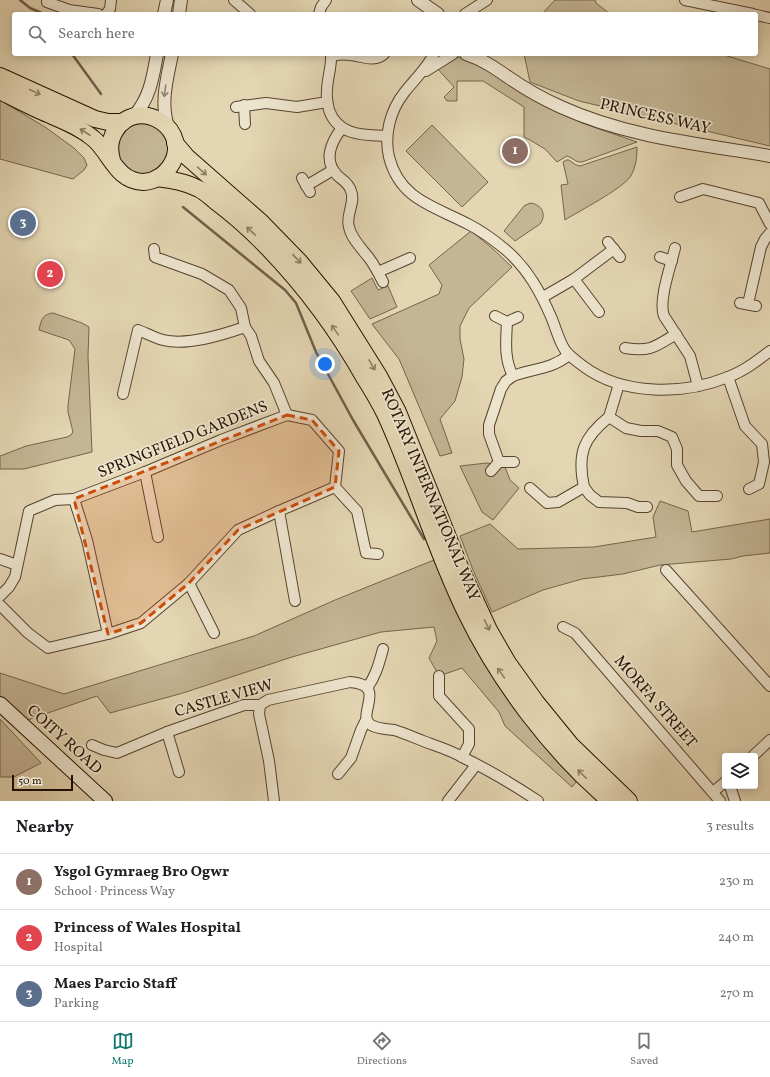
<!DOCTYPE html>
<html lang="en">
<head>
<meta charset="utf-8">
<style>
  :root { --surface:#fff; --page:#f6f6f6; --text:#202124; --muted:#757577; --line:#e0e0e0; --accent:#0f766e }
  body { margin:0; font-family:Vollkorn,serif; background:var(--page); color:var(--text) }
  .controls { position:absolute; right:12px; bottom:12px; display:grid; overflow:hidden; border-radius:4px; box-shadow:0 2px 10px #0003 }
  .controls button { width:36px; height:36px; display:grid; place-items:center; padding:0; border:0; border-bottom:1px solid var(--line); background:var(--surface); color:var(--text); font:20px sans-serif }
  .scale { position:absolute; left:12px; bottom:10px; width:61px; box-sizing:border-box; padding-left:4px; border:2px solid #261203; border-top:0; font-size:11px; line-height:14px; white-space:nowrap; color:#261203; -webkit-text-stroke:3px #ede4ce; paint-order:stroke }
  .you { position:absolute; left:325px; top:364px; width:14px; height:14px; margin:-10px; border:3px solid #fff; border-radius:50%; background:#1a73e8; box-shadow:0 0 0 6px #1a73e833 }
  .badge { display:grid; place-items:center; width:26px; height:26px; border-radius:50%; background:var(--accent); color:#fff; font-size:13px; font-weight:700 }
  .pin { position:absolute; translate:-50% -50%; border:2px solid #fff; box-shadow:0 1px 4px #0006 }
  .list { margin:0; padding:0; list-style:none }
  h2 { display:flex; justify-content:space-between; align-items:center; height:52px; margin:0; padding:0 16px; font-size:17px }
  h2 small { font-size:13px; font-weight:400; color:var(--muted) }
  .list li { display:grid; grid-template-columns:26px 1fr auto; gap:12px; align-items:center; box-sizing:border-box; height:56px; padding:0 16px; border-top:1px solid var(--line) }
  .list b { display:block; font-size:15px; white-space:nowrap }
  .list p { margin:0; font-size:13px; white-space:nowrap; color:var(--muted) }
  .list em { font-size:13px; font-style:normal; color:var(--muted) }
  .icon { flex:none; width:22px; height:22px; fill:none; stroke:currentColor; stroke-width:2; stroke-linecap:round; stroke-linejoin:round }
  .map { position:relative; flex:none; width:770px; height:801px; overflow:hidden }
  .search { position:absolute; background:var(--surface); box-shadow:0 2px 10px #0003; left:12px; right:12px; top:12px; height:44px; display:flex; align-items:center; gap:10px; box-sizing:border-box; padding:0 14px; border-radius:4px; color:var(--muted); font-size:15px }
  .sheet { height:220px; background:var(--surface) }
  nav { display:flex; justify-content:space-around; align-items:center; box-sizing:border-box; height:56px; border-top:1px solid var(--line); background:var(--surface); font-size:11px; color:var(--muted) }
  nav a { display:grid; justify-items:center; gap:2px }
  nav .on { color:var(--accent) }
  .map>svg:first-child { display:block }
  .green { fill:#c4b595; stroke:#75644c }
  .lines { fill:none; stroke-linecap:round; stroke-linejoin:round }
  .stream { stroke:#715f49; stroke-width:2.5 }
  .minor-casing { stroke:#56432f; stroke-width:12 }
  .tertiary-casing { stroke:#56432f; stroke-width:14 }
  .secondary-casing { stroke:#261203; stroke-width:16 }
  .primary-casing { stroke:#261203; stroke-width:18 }
  .minor { stroke:#ede4ce; stroke-width:10 }
  .tertiary { stroke:#ede4ce; stroke-width:12 }
  .secondary { stroke:#ede4ce; stroke-width:14 }
  .primary { stroke:#e4d6b3; stroke-width:16 }
  .oneway { stroke:#938673 }
  .oneway2 { stroke:#8e7e64 }
  .marked { fill:#cb4e0b; fill-opacity:0.2; stroke:#cb4e0b; stroke-width:3; stroke-dasharray:8 5; stroke-linejoin:round }
  .labels { text-anchor:middle; dominant-baseline:central; stroke-width:3.5; stroke-linejoin:round; paint-order:stroke }
  .street-label { font-size:16px; fill:#261203; stroke:#ede4ce }
</style>
</head>
<body>
<div class="map">
<svg width="770" height="801" viewBox="0 0 770 801">
  <rect width="100%" height="100%" fill="#e4d6b3"/>
  <filter id="stains"><feTurbulence type="fractalNoise" baseFrequency=".005" numOctaves="4"/><feColorMatrix values="0 0 0 0 .2 0 0 0 0 .09 0 0 0 0 .02 0 0 0 .5 -.17"/></filter>
  <radialGradient id="worn" r=".72"><stop offset=".6" stop-color="#630" stop-opacity="0"/><stop offset="1" stop-color="#630" stop-opacity=".3"/></radialGradient>
  <g class="green">
    <path d="M 555,0 L 595,0 L 596,3 L 610,14 L 542,14 Z"/>
    <path d="M 524,54 L 721,54 L 770,69 L 770,146 L 579,101 L 530,82 Z"/>
    <path d="M 462,57 L 470,60 L 582,123 L 637,142 L 582,162 C 576,163 573,158 567,156 L 557,162 L 545,149 L 530,140 L 524,137 L 524,107 L 483,81 L 457,81 L 457,101 L 447,101 L 444,97 L 454,87 L 436,67 L 454,58 Z"/>
    <path d="M 0,100 L 45,127 L 74,148 L 84,158 L 87,165 L 84,170 L 73,179 L 0,159 Z"/>
    <path d="M 152,123 L 168,138 L 169,156 L 155,174 L 137,176 L 118,163 L 116,140 L 130,124 Z"/>
    <path d="M 432,125 L 488,182 L 462,207 L 406,151 Z"/>
    <path d="M 637,147 C 637,157 636,168 630,177 C 622,189 579,211 565,220 L 561,185 L 568,184 L 563,162 L 566,160 L 569,160 L 576,165 L 580,166 Z"/>
    <path d="M 530,203 C 542,204 547,215 540,224 L 515,241 L 504,231 L 524,206 Z"/>
    <path d="M 471,231 L 492,248 L 512,267 L 469,308 L 460,326 L 460,339 L 464,359 L 462,377 L 455,401 L 440,419 L 452,453 L 440,456 L 399,359 L 372,324 L 439,294 L 442,285 L 429,265 Z"/>
    <path d="M 372,278 L 378,290 L 388,286 L 397,307 L 370,319 L 351,291 Z"/>
    <path d="M 53,313 L 82,323 L 89,327 L 88,356 L 92,452 L 24,469 L 0,469 L 0,456 L 3,455 L 26,446 L 67,437 L 71,435 L 73,432 L 68,412 L 68,405 L 75,349 L 69,340 L 39,330 C 41,321 42,314 53,313 Z"/>
    <path d="M 487,463 L 505,467 L 510,480 L 519,488 L 493,520 L 482,512 L 460,466 Z"/>
    <path d="M 660,501 L 688,511 L 692,532 L 770,519 L 770,553 L 743,556 L 731,559 L 660,565 L 623,574 L 582,579 L 543,590 L 492,612 L 473,570 L 460,536 L 490,524 L 518,549 L 594,547 L 656,537 L 653,517 Z"/>
    <path d="M 434,560 L 577,781 L 572,787 L 505,726 L 499,712 L 462,668 L 439,676 L 429,658 L 437,641 L 434,627 L 381,632 L 292,657 L 183,693 L 110,713 L 97,696 L 19,723 L 0,704 L 0,673 L 64,694 L 254,636 L 335,600 Z"/>
    <path d="M 0,719 L 41,763 L 14,777 L 0,777 Z"/>
  </g>
  <g class="lines">
    <g class="stream">
      <path d="M 20,0 L 30,8 L 44,14"/>
      <path d="M 72,54 L 101,94"/>
      <path d="M 183,207 L 285,290 L 296,303 L 316,352 L 353,420 L 424,539"/>
    </g>
    <g class="minor-casing">
      <g id="minor">
        <path d="M 47,0 L 47,2 L 69,10 L 98,14"/>
        <path d="M 234,0 L 250,14"/>
        <path d="M 685,0 L 753,14"/>
        <path d="M 106,14 L 110,9 L 111,0"/>
        <path d="M 319,14 L 321,7 L 326,0"/>
        <path d="M 465,14 L 487,0"/>
        <path d="M 756,15 L 770,18"/>
        <path d="M 331,54 C 332,67 327,78 327,91 C 326,98 328,104 329,110 C 338,136 364,135 387,136"/>
        <path d="M 434,54 C 426,69 414,80 404,93 C 390,111 384,135 389,157 C 400,200 434,206 468,224 C 482,231 494,240 506,250 C 528,269 541,293 552,319 C 556,329 559,341 565,350 C 570,357 577,361 583,366 C 623,396 684,395 728,377 C 744,371 757,361 770,351"/>
        <path d="M 331,56 C 337,55 344,54 350,55 C 362,56 374,63 384,54"/>
        <path d="M 426,71 L 453,54"/>
        <path d="M 244,105 L 245,124"/>
        <path d="M 236,107 L 266,103 L 297,107 L 327,102"/>
        <path d="M 342,128 C 331,142 323,160 337,175 C 342,180 349,183 351,191 C 356,203 345,215 349,227 C 351,238 362,249 369,258 C 375,266 379,274 383,282"/>
        <path d="M 302,178 L 310,192"/>
        <path d="M 306,186 L 333,170"/>
        <path d="M 680,197 L 703,189 L 759,203 L 770,224"/>
        <path d="M 608,242 L 620,257"/>
        <path d="M 675,248 C 671,265 658,301 664,316 L 690,356 L 698,386"/>
        <path d="M 660,257 L 672,261"/>
        <path d="M 378,272 L 410,258"/>
        <path d="M 574,279 L 599,312"/>
        <path d="M 543,297 L 574,279 L 614,249"/>
        <path d="M 740,303 L 756,306"/>
        <path d="M 748,304 L 761,247 L 765,239 L 770,233"/>
        <path d="M 495,316 L 507,322 L 518,317"/>
        <path d="M 507,322 C 506,341 504,359 513,376 C 534,368 550,370 569,355"/>
        <path d="M 245,327 L 251,336 L 259,361 L 274,383 L 287,415"/>
        <path d="M 625,348 C 650,352 655,347 676,334"/>
        <path d="M 728,377 L 745,426 L 762,444 L 764,462 L 759,484 L 749,489"/>
        <path d="M 619,384 L 609,417 L 626,428 L 641,431 L 658,431 L 672,437 L 677,449 L 677,465 L 686,481 L 699,496 L 717,496"/>
        <path d="M 123,394 L 138,330 C 146,333 155,338 163,340 C 187,346 222,335 245,327 L 241,308 L 229,290 L 202,274 L 155,257 L 154,249"/>
        <path d="M 499,462 L 489,434 L 489,425 L 501,389 L 506,381 L 513,376"/>
        <path d="M 491,471 L 499,462 L 514,462"/>
        <path d="M 145,472 L 158,537"/>
        <path d="M 335,487 L 357,511 L 366,553 L 378,554"/>
        <path d="M 584,487 L 590,495 L 599,502 L 627,503 L 638,507 L 647,507"/>
        <path d="M 530,488 L 547,503 L 558,502 L 584,487 C 577,454 583,438 609,417"/>
        <path d="M 74,499 L 145,472 L 221,440 L 287,415 L 312,420 L 339,451 L 335,487 L 279,511 L 238,530 L 189,583 L 141,623 L 108,634"/>
        <path d="M 279,511 L 295,601"/>
        <path d="M 0,559 L 17,565"/>
        <path d="M 666,570 L 770,686"/>
        <path d="M 189,583 L 214,633"/>
        <path d="M 0,596 L 9,587 L 15,577 L 29,511 L 55,500 L 74,499 L 87,540 L 108,634 L 48,648 L 28,633 L 0,605"/>
        <path d="M 563,627 L 575,633 L 720,801"/>
        <path d="M 439,676 L 439,696 L 469,729 L 469,744 L 462,757"/>
        <path d="M 367,688 C 376,676 379,663 383,649"/>
        <path d="M 260,705 L 259,714 L 269,761 L 274,801"/>
        <path d="M 167,732 L 179,772"/>
        <path d="M 92,745 L 104,750 L 117,753 L 167,732 L 244,705 L 260,705 L 268,700 L 350,682 C 389,685 355,715 371,725 C 377,729 387,729 394,730 C 404,733 413,737 423,741 C 436,746 450,750 462,757 C 489,770 514,785 538,801"/>
        <path d="M 753,756 L 770,740"/>
        <path d="M 338,774 L 351,758 L 361,730 L 366,720"/>
        <path d="M 730,786 L 735,801"/>
        <path d="M 713,792 L 725,782"/>
        <path d="M 448,801 L 476,765"/>
      </g>
    </g>
    <g class="tertiary-casing">
      <g id="tertiary">
        <path d="M 418,0 L 438,14"/>
        <path d="M 164,14 L 167,0"/>
        <path d="M 179,14 L 181,0"/>
        <path d="M 466,54 C 482,59 495,68 508,77 C 525,89 543,99 561,107 C 627,137 700,144 770,156"/>
        <path d="M 134,116 C 150,98 153,77 157,54"/>
        <path d="M 168,127 C 160,103 167,79 172,54"/>
      </g>
    </g>
    <g class="secondary-casing">
      <path id="secondary" d="M 0,704 L 105,801"/>
    </g>
    <g class="primary-casing">
      <g id="primary">
        <path d="M 0,76 L 95,119 L 108,122 L 123,122"/>
        <path d="M 0,91 C 16,99 33,108 50,115 C 65,122 82,128 95,140 C 111,155 117,181 143,182 C 153,182 163,176 169,168 C 196,131 138,93 115,131 C 109,141 109,150 112,160"/>
        <path d="M 175,143 L 187,157 L 261,222 L 299,261 L 332,301 L 379,376 L 398,412 L 460,567 L 489,630 L 508,663 L 536,702 L 571,745 L 629,801"/>
        <path d="M 157,178 C 172,180 186,182 199,189 C 205,192 210,197 215,201 C 231,213 246,226 260,240 C 303,283 335,326 365,379 C 372,390 379,402 385,414 C 415,479 434,548 466,613 C 499,681 552,752 610,801"/>
      </g>
    </g>
    <use href="#minor" class="minor"/>
    <use href="#tertiary" class="tertiary"/>
    <use href="#secondary" class="secondary"/>
    <use href="#primary" class="primary"/>
  </g>
  <defs><path id="oneway-shaft" d="M-6 0H5M1.5-3L5.5 0L1.5 3" fill="none" stroke-width="1.6" stroke-linecap="round" stroke-linejoin="round"/></defs>
  <use class="oneway" href="#oneway-shaft" transform="translate(165 91) rotate(98)"/>
  <g class="oneway2">
    <use href="#oneway-shaft" transform="translate(35 92) rotate(25)"/>
    <use href="#oneway-shaft" transform="translate(85 132) rotate(-147)"/>
    <use href="#oneway-shaft" transform="translate(202 171) rotate(41)"/>
    <use href="#oneway-shaft" transform="translate(251 231) rotate(-137)"/>
    <use href="#oneway-shaft" transform="translate(297 259) rotate(47)"/>
    <use href="#oneway-shaft" transform="translate(335 330) rotate(-125)"/>
    <use href="#oneway-shaft" transform="translate(372 365) rotate(59)"/>
    <use href="#oneway-shaft" transform="translate(487 625) rotate(64)"/>
    <use href="#oneway-shaft" transform="translate(501 673) rotate(-125)"/>
    <use href="#oneway-shaft" transform="translate(582 774) rotate(-135)"/>
  </g>
  <path class="marked" d="M 287,415 L 312,420 L 339,451 L 335,487 L 238,530 L 189,583 L 141,623 L 108,634 L 74,499 Z"/>
  <g class="labels">
    <g class="street-label">
      <text transform="translate(655 117) rotate(13)">PRINCESS WAY</text>
      <text transform="translate(183 440) rotate(-22)">SPRINGFIELD GARDENS</text>
      <text transform="translate(430 495) rotate(67)">ROTARY INTERNATIONAL WAY</text>
      <text transform="translate(224 699) rotate(-16)">CASTLE VIEW</text>
      <text transform="translate(655 702) rotate(49)">MORFA STREET</text>
      <text transform="translate(64 740) rotate(42)">COITY ROAD</text>
    </g>
  </g>
  <rect width="100%" height="100%" filter="url(#stains)"/>
  <rect width="100%" height="100%" fill="url(#worn)"/>
</svg>
<div class="controls">
<button><svg class="icon" aria-label="layers" viewBox="0 0 24 24"><path d="M12 4l9 5-9 5-9-5zM3 14l9 5 9-5"/></svg></button>
</div>
<div class="scale">50 m</div>
<div class="you"></div>
<div class="pin badge" style="left:515px;top:151px;background:#8d6e63">1</div>
<div class="pin badge" style="left:50px;top:274px;background:#e0444e">2</div>
<div class="pin badge" style="left:23px;top:223px;background:#5c6f8a">3</div>
<div class="search"><svg class="icon" aria-label="search" viewBox="0 0 24 24"><circle cx="10" cy="10" r="6"/><path d="M15 15l6 6"/></svg>Search here</div>
</div>
<section class="sheet">
<h2>Nearby<small>3 results</small></h2>
<ul class="list">
<li><span class="badge" style="background:#8d6e63">1</span><div><b>Ysgol Gymraeg Bro Ogwr</b><p>School · Princess Way</p></div><em>230 m</em></li>
<li><span class="badge" style="background:#e0444e">2</span><div><b>Princess of Wales Hospital</b><p>Hospital</p></div><em>240 m</em></li>
<li><span class="badge" style="background:#5c6f8a">3</span><div><b>Maes Parcio Staff</b><p>Parking</p></div><em>270 m</em></li>
</ul>
</section>
<nav>
<a class="on"><svg class="icon" aria-label="map" viewBox="0 0 24 24"><path d="M3 6l6-2 6 2 6-2v14l-6 2-6-2-6 2zM9 4v14M15 6v14"/></svg>Map</a>
<a><svg class="icon" aria-label="directions" viewBox="0 0 24 24"><path d="M12 3l9 9-9 9-9-9zM9 14v-3h6M13 9l2 2-2 2"/></svg>Directions</a>
<a><svg class="icon" aria-label="saved" viewBox="0 0 24 24"><path d="M7 4h10v16l-5-4-5 4z"/></svg>Saved</a>
</nav>
</body>
</html>
